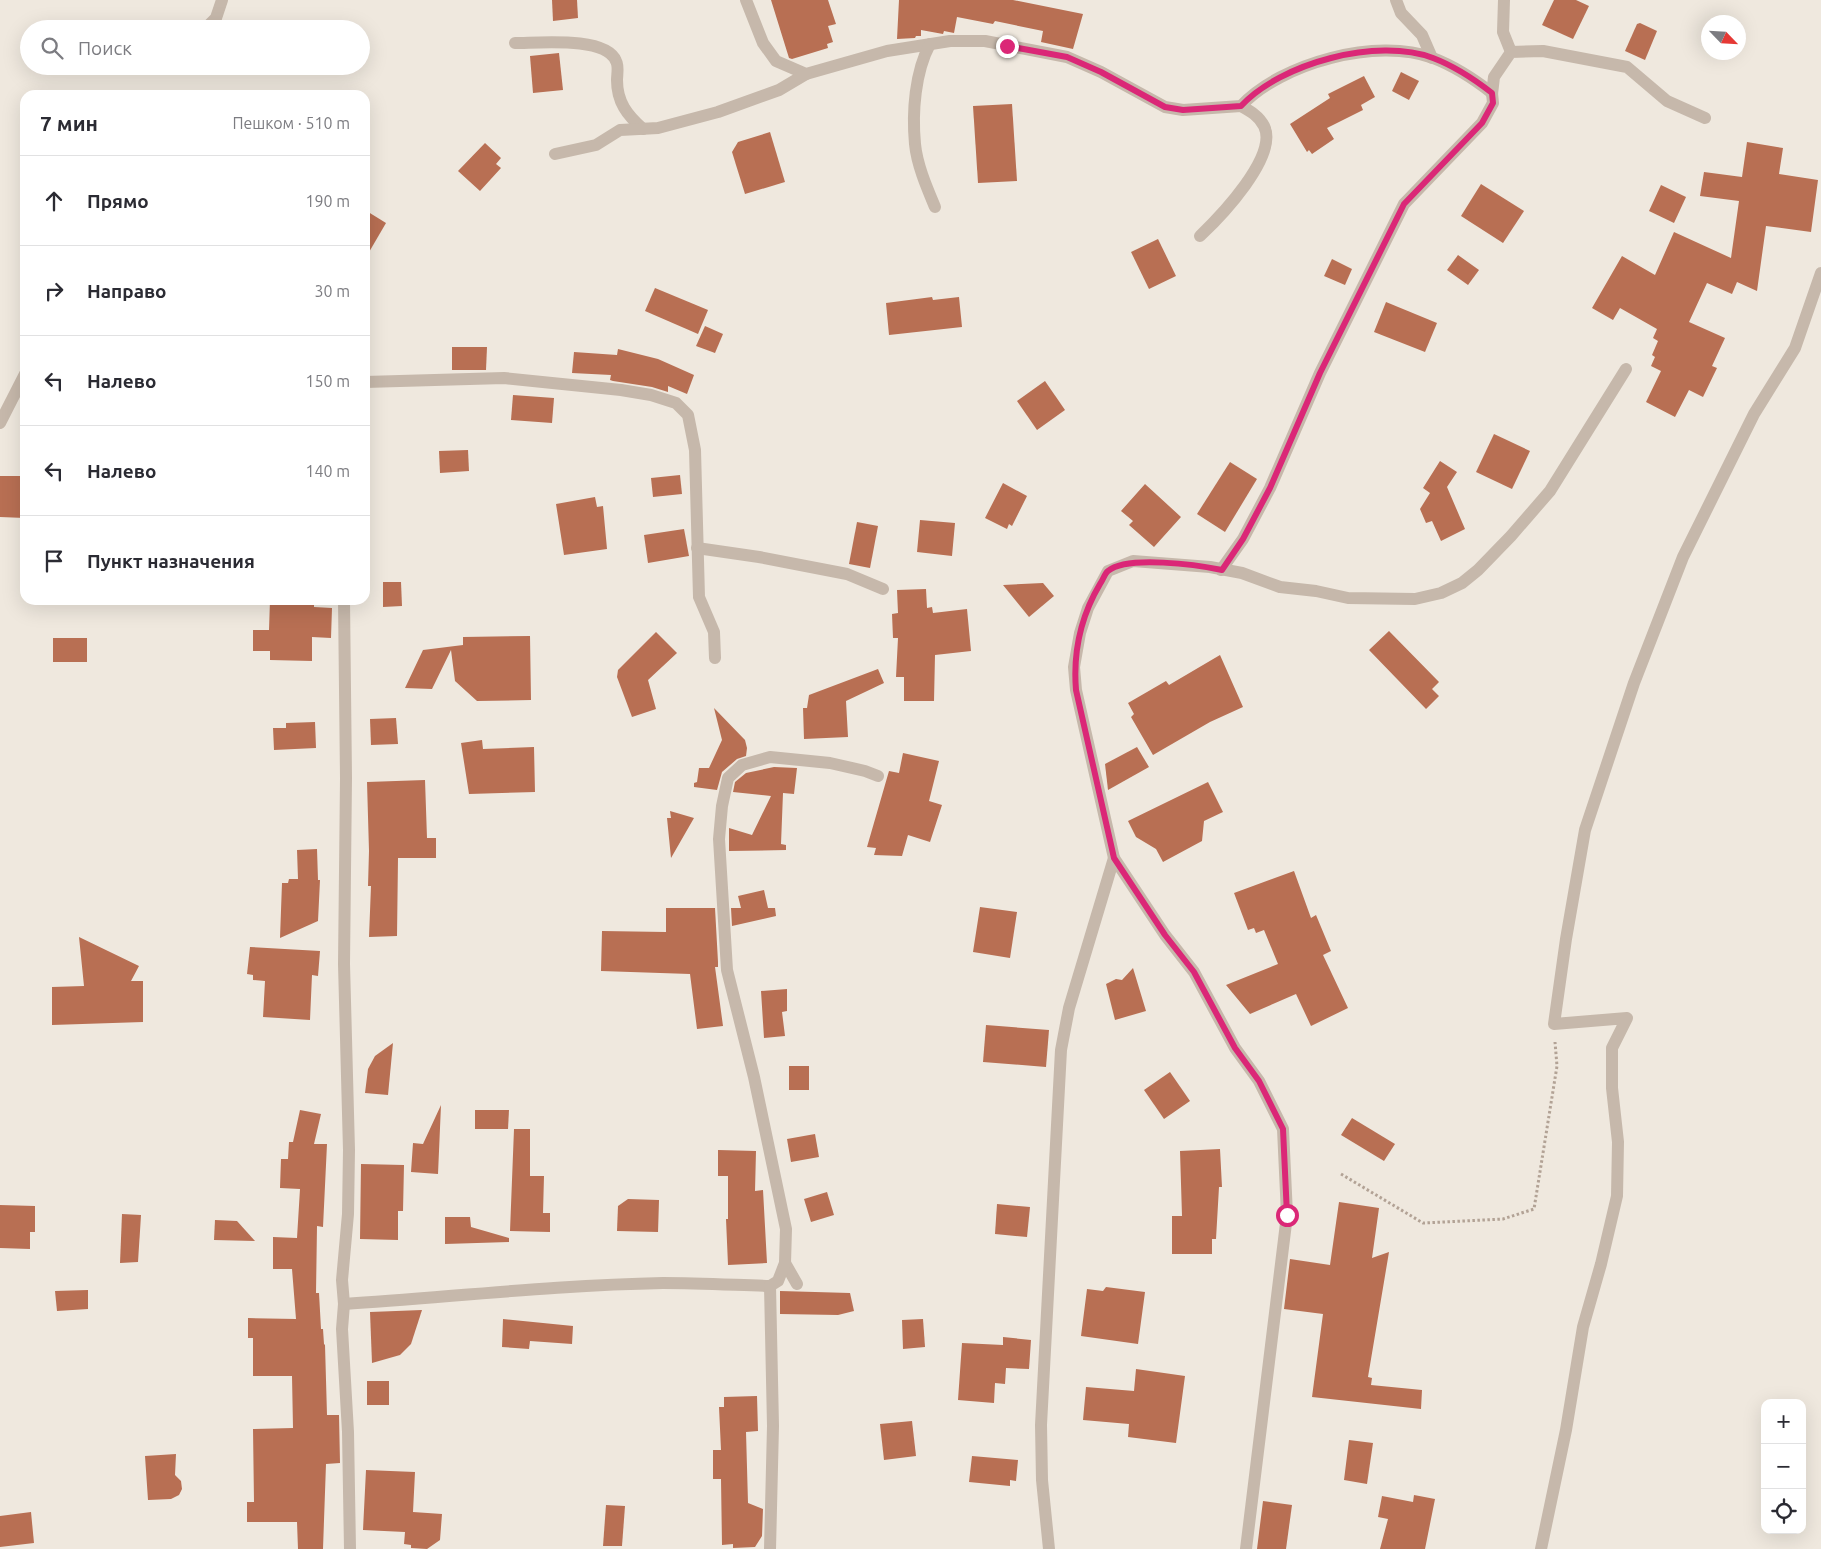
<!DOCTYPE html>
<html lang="ru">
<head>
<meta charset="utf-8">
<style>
  :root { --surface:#fff; --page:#f2f2f3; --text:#2b2b33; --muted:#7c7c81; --line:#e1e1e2 }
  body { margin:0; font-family:Ubuntu,sans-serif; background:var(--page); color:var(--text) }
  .controls { position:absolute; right:15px; bottom:15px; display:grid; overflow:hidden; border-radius:10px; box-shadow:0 5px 20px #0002 }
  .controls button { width:45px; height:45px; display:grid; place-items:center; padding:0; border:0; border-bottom:1px solid var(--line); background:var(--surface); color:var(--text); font:25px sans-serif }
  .compass { position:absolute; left:1701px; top:15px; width:45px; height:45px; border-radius:50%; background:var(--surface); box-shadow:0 5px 20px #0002; rotate:115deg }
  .stop { position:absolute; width:15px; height:15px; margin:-11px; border:4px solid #db2777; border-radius:50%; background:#fff }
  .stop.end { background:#db2777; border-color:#fff; box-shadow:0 1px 5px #0008 }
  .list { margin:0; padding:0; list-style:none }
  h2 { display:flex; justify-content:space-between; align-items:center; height:65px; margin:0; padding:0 20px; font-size:21px }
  h2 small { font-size:16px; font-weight:400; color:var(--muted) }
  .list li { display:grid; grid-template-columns:32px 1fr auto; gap:15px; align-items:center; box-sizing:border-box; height:90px; padding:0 20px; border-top:1px solid var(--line) }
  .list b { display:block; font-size:19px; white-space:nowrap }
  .list em { font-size:16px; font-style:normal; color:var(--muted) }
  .icon { flex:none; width:28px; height:28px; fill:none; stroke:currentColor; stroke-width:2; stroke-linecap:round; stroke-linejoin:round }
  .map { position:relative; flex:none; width:1821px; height:1549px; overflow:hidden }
  .search { position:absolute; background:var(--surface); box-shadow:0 5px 20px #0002; left:20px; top:20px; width:350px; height:55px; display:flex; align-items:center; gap:12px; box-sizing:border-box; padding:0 18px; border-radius:28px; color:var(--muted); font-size:19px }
  .panel { position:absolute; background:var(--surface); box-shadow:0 5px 20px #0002; left:20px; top:90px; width:350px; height:515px; border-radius:15px }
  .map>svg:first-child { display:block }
  .building { fill:#b86f53 }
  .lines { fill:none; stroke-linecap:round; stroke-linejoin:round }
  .path { stroke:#b2a295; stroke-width:3; stroke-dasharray:2.5 2.5; stroke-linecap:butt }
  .minor { stroke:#c6b8ab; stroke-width:12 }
  .route { stroke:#db2777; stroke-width:6 }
</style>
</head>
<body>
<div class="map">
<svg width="1821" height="1549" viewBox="0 0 1821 1549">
  <rect width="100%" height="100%" fill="#efe8de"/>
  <g class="building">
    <path d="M 552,0 L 577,0 L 578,18 L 553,21 Z"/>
    <path d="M 771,0 L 828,0 L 836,24 L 828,26 L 833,42 L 827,44 L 828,48 L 792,59 L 789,58 Z"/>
    <path d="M 899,0 L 1013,0 L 1083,14 L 1073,49 L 1041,42 L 1043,31 L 995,21 L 993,24 L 957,17 L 954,33 L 944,31 L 943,34 L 921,30 L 921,36 L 916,36 L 915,38 L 897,39 Z"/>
    <path d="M 1554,0 L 1576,0 L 1589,6 L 1573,39 L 1542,25 Z"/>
    <path d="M 1640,23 L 1657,31 L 1645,60 L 1625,51 L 1637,24 Z"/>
    <path d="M 559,53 L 563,90 L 533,93 L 530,56 Z"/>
    <path d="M 1401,72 L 1419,81 L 1409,100 L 1392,91 Z"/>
    <path d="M 1364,76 L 1375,97 L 1361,105 L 1363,110 L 1327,128 L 1334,139 L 1312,154 L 1309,150 L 1307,152 L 1290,124 L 1330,98 L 1328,94 Z"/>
    <path d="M 1012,104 L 1017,181 L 978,183 L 973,106 Z"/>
    <path d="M 770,132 L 785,182 L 745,194 L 732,152 L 738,142 Z"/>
    <path d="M 1747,142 L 1783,148 L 1779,174 L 1818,180 L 1811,232 L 1766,226 L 1757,291 L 1737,282 L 1732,294 L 1707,283 L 1689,322 L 1725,338 L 1712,366 L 1717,368 L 1703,397 L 1689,390 L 1675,417 L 1646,402 L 1661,371 L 1651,366 L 1655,357 L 1652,355 L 1658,341 L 1653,338 L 1657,329 L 1620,308 L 1613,320 L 1592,308 L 1622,256 L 1655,275 L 1674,232 L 1731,258 L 1739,201 L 1700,196 L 1704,172 L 1742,177 Z"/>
    <path d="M 485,143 L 501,158 L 496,164 L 501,168 L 480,191 L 458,171 Z"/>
    <path d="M 1481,184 L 1524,211 L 1503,243 L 1461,216 Z"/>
    <path d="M 1661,185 L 1686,197 L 1674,223 L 1649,211 Z"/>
    <path d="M 365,210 L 386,223 L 365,259 Z"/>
    <path d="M 1158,239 L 1176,276 L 1149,289 L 1131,252 Z"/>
    <path d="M 1458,255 L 1479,270 L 1468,285 L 1447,270 Z"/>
    <path d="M 1332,259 L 1352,269 L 1345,285 L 1324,276 Z"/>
    <path d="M 655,288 L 708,310 L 698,334 L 645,311 Z"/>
    <path d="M 932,297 L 933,300 L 959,297 L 962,327 L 889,335 L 886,303 Z"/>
    <path d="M 1386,302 L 1437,323 L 1425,352 L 1374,332 Z"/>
    <path d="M 705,326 L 723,334 L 715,353 L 696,346 Z"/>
    <path d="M 452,347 L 487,347 L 486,370 L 452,370 Z"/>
    <path d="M 618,349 L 658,359 L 694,375 L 687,394 L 668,386 L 668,392 L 652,387 L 613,381 L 610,380 L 611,375 L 572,373 L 574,352 L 617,355 Z"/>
    <path d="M 1045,381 L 1065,410 L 1037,430 L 1017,401 Z"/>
    <path d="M 513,395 L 554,398 L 552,423 L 511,420 Z"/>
    <path d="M 1494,434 L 1530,451 L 1512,489 L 1476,472 Z"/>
    <path d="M 468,450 L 469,471 L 440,473 L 439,451 Z"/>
    <path d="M 1440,461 L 1457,472 L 1447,487 L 1465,529 L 1441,541 L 1432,521 L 1426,523 L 1420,509 L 1430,493 L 1423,488 Z"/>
    <path d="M 1230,462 L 1257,479 L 1225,532 L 1197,514 Z"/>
    <path d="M 680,475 L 682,494 L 653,497 L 651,478 Z"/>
    <path d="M 0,476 L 25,476 L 25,518 L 0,517 Z"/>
    <path d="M 1003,483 L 1027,496 L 1012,526 L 1009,524 L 1007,529 L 985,518 Z"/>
    <path d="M 1145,484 L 1181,517 L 1154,547 L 1129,525 L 1133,521 L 1121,511 Z"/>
    <path d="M 595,497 L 597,507 L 603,506 L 607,549 L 564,555 L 556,504 Z"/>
    <path d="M 920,520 L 955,523 L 952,556 L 917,552 Z"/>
    <path d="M 857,522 L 878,526 L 870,568 L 849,564 Z"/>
    <path d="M 684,529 L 689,556 L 648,563 L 644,535 Z"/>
    <path d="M 383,582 L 401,582 L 402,606 L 383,607 Z"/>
    <path d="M 1043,583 L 1054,596 L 1029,617 L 1003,585 Z"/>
    <path d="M 926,589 L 927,608 L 932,607 L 933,613 L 967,609 L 971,651 L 935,655 L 934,701 L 904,701 L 904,677 L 896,677 L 898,638 L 893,638 L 892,614 L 898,613 L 897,590 Z"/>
    <path d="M 270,600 L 314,600 L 314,607 L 332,608 L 331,638 L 312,637 L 312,661 L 270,660 L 270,651 L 253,651 L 253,630 L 269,630 Z"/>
    <path d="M 1389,631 L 1439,682 L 1432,689 L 1439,696 L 1426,709 L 1369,650 Z"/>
    <path d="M 656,632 L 677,653 L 648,680 L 656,709 L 632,717 L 617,677 L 618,670 Z"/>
    <path d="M 530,636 L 531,700 L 477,701 L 455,681 L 451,650 L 432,689 L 405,688 L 423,650 L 463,645 L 463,637 Z"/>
    <rect x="53" y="638" width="34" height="24"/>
    <path d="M 1220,655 L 1243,707 L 1210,722 L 1153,755 L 1131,717 L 1134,714 L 1128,703 L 1166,681 L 1169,685 Z"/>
    <path d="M 878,669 L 884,683 L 846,701 L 848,737 L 804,739 L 803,708 L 807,708 L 809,695 Z"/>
    <path d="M 714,708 L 745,740 L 747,748 L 746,756 L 737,759 L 722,772 L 717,790 L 694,787 L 694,783 L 697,782 L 699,768 L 709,768 L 722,740 Z"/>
    <path d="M 396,718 L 398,744 L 371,745 L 370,719 Z"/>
    <path d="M 315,722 L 316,748 L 274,750 L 273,728 L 286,728 L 286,723 Z"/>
    <path d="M 482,740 L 483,749 L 534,747 L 535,792 L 469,794 L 461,743 Z"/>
    <path d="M 1137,747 L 1149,767 L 1108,790 L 1105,764 Z"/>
    <path d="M 903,753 L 939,761 L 929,801 L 942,805 L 930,842 L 908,835 L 902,856 L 874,855 L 876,848 L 867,847 L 889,771 L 899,773 Z"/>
    <path d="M 774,767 L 797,768 L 794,794 L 783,793 L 781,844 L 786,845 L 786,850 L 729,851 L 729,828 L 752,835 L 771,796 L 733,792 L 735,782 L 746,773 Z"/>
    <path d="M 425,780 L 427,838 L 436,838 L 436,858 L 398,858 L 397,936 L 369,937 L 371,886 L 368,886 L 369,851 L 367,782 Z"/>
    <path d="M 1208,782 L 1223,812 L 1204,821 L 1202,841 L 1163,862 L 1156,849 L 1136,837 L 1128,821 Z"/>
    <path d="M 670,811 L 694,818 L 671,858 L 667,818 L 671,818 Z"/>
    <path d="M 317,849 L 318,880 L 320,880 L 318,921 L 280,938 L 282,883 L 288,883 L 289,879 L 298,879 L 297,850 Z"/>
    <path d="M 1294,871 L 1311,918 L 1316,915 L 1331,951 L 1323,955 L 1348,1008 L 1311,1026 L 1296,994 L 1250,1014 L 1226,985 L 1278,964 L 1264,930 L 1256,933 L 1254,928 L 1248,930 L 1234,893 Z"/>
    <path d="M 764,890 L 768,908 L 775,908 L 776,916 L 732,926 L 731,908 L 741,908 L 738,896 Z"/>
    <path d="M 980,907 L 1017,912 L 1010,958 L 973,952 Z"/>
    <path d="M 666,908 L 715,908 L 718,962 L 718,967 L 715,967 L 723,1026 L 697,1029 L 690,974 L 601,971 L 602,931 L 666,932 Z"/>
    <path d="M 79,937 L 139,966 L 131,981 L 143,981 L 143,1022 L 52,1025 L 52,987 L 84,986 Z"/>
    <path d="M 250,947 L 320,951 L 318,976 L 312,975 L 310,1020 L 263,1017 L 265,981 L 253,980 L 253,975 L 247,974 Z"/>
    <path d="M 1133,968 L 1146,1011 L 1115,1020 L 1106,984 L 1116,979 L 1122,980 Z"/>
    <path d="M 787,989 L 787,1011 L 782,1012 L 785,1036 L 764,1038 L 761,991 Z"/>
    <path d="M 986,1025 L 1049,1030 L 1046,1067 L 983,1062 Z"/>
    <path d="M 393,1043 L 388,1095 L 365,1093 L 368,1069 L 375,1056 Z"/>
    <rect x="789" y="1066" width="20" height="24"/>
    <path d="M 1170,1072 L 1190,1101 L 1164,1119 L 1144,1090 Z"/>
    <path d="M 441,1105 L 438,1174 L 411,1172 L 413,1143 L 423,1144 Z"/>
    <path d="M 300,1110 L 321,1114 L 314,1144 L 327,1144 L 323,1227 L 317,1226 L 316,1293 L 319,1293 L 321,1329 L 323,1329 L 324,1344 L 325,1345 L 327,1415 L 339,1415 L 340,1463 L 326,1464 L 323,1549 L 298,1549 L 297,1522 L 247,1522 L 247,1502 L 254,1502 L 253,1429 L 293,1428 L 292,1376 L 253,1376 L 253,1338 L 248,1338 L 248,1318 L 296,1319 L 292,1269 L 273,1269 L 273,1237 L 297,1238 L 300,1189 L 280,1188 L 281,1159 L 288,1159 L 289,1142 L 293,1142 Z"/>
    <path d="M 475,1110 L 509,1110 L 508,1129 L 475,1129 Z"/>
    <path d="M 1352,1118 L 1395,1144 L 1384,1161 L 1341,1135 Z"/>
    <path d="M 514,1129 L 530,1129 L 530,1176 L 544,1176 L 543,1213 L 550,1213 L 550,1232 L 510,1231 Z"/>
    <path d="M 815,1134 L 819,1157 L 791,1162 L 787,1139 Z"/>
    <path d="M 1220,1149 L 1222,1187 L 1219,1187 L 1216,1239 L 1212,1239 L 1212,1254 L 1172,1254 L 1172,1216 L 1182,1216 L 1180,1151 Z"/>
    <path d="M 718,1150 L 756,1151 L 755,1191 L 763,1190 L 767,1263 L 728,1265 L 726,1219 L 728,1219 L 728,1176 L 718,1176 Z"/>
    <path d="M 361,1164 L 404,1165 L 403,1211 L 398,1211 L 398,1240 L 360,1239 Z"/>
    <path d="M 827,1192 L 834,1215 L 811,1222 L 804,1199 Z"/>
    <path d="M 628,1199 L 659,1200 L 658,1232 L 617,1231 L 618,1206 Z"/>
    <path d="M 1339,1202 L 1379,1208 L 1372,1258 L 1389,1252 L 1368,1377 L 1372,1378 L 1371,1385 L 1422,1390 L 1421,1409 L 1312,1397 L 1323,1314 L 1284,1309 L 1290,1259 L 1330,1265 Z"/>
    <path d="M 997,1204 L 1030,1207 L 1027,1237 L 995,1234 Z"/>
    <path d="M 0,1205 L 35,1206 L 35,1232 L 30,1232 L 30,1249 L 0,1248 Z"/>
    <path d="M 122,1214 L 141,1215 L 138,1262 L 120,1263 Z"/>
    <path d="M 445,1217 L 470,1217 L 471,1227 L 509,1238 L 509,1242 L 445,1244 Z"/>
    <path d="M 215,1220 L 237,1221 L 255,1241 L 214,1240 Z"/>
    <path d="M 1106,1287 L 1145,1292 L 1138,1344 L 1081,1336 L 1087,1289 L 1103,1291 Z"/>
    <path d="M 88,1290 L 88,1309 L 57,1311 L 55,1291 Z"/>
    <path d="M 780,1291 L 850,1293 L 854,1311 L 838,1315 L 780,1314 Z"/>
    <path d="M 422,1310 L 411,1344 L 400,1355 L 372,1363 L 370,1312 Z"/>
    <path d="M 503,1319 L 573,1326 L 572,1344 L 530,1341 L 529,1349 L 502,1347 Z"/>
    <path d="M 923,1319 L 925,1347 L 903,1349 L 902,1320 Z"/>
    <path d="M 1003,1337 L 1031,1340 L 1029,1369 L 1006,1368 L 1005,1384 L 995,1383 L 994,1403 L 958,1400 L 962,1343 L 1003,1345 Z"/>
    <path d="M 1136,1369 L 1185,1376 L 1176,1443 L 1128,1437 L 1129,1424 L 1083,1420 L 1086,1387 L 1134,1391 Z"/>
    <rect x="367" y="1381" width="22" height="24"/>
    <path d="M 757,1396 L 758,1431 L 746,1432 L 748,1503 L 763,1509 L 762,1536 L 755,1547 L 733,1548 L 733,1544 L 722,1545 L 721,1479 L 713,1479 L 713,1450 L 721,1450 L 719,1407 L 724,1407 L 724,1397 Z"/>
    <path d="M 912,1421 L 916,1456 L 884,1460 L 880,1424 Z"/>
    <path d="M 1349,1440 L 1373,1443 L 1367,1484 L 1344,1480 Z"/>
    <path d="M 176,1454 L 175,1475 L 181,1481 L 182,1489 L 179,1495 L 171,1499 L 148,1500 L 145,1456 Z"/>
    <path d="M 972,1456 L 1018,1460 L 1016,1481 L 1010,1480 L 1010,1486 L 969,1482 Z"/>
    <path d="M 366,1470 L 415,1472 L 413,1512 L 442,1514 L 440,1540 L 427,1549 L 411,1548 L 411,1545 L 404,1544 L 405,1532 L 363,1530 Z"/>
    <path d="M 1414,1495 L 1435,1499 L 1425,1549 L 1380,1549 L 1388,1519 L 1378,1517 L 1382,1496 L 1413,1502 Z"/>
    <path d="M 1263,1501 L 1292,1505 L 1286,1549 L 1257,1549 Z"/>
    <path d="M 606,1505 L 625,1506 L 622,1546 L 603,1546 Z"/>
    <path d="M 31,1512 L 34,1543 L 0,1547 L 0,1516 Z"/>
  </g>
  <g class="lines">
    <path class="path" d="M 1341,1174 L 1423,1223 L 1503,1219 L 1534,1209 L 1557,1066 L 1555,1042"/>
    <g class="minor">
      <path d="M 746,0 L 763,43 L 776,61 L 806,74 L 887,51 L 950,41 L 985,41 L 1067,57 L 1101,72 L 1165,107 L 1183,110 L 1241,106 C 1281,63 1377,37 1433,58 C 1454,66 1474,79 1492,93 L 1493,103 L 1482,123 L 1404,204 L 1320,373 L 1270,488 L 1243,539 L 1221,570"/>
      <path d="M 1396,0 L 1401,13 L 1422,35 L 1432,58"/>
      <path d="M 1504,0 L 1503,32 L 1511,52"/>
      <path d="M 205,29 L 216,18 L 222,0"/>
      <path d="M 515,43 C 538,43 606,36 616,61 C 619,66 617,75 617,80 C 617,102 627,115 643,129"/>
      <path d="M 930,44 C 915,72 912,112 915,144 C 917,165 927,188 935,207"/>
      <path d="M 1492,94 L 1494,77 L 1511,52 L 1543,51 L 1627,67 L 1667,101 L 1705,118"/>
      <path d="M 555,154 L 596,145 L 620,130 L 658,128 L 718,112 L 779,90 L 806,74"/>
      <path d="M 1200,236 C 1220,217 1279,156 1264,126 C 1259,116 1250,111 1241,106"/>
      <path d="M 365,382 L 504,378 L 621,390 L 651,395 L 676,403 L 688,415 L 695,450 L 699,597 L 714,632 L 715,658"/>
      <path d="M 0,423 L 25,374"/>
      <path d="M 697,548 L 759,557 L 847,574 L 883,589"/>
      <path d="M 344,600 L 346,778 L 344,964 L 349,1150 L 348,1214 L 342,1280 L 344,1304 L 342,1329 L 348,1432 L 350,1549"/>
      <path d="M 785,1263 L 797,1284"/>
      <path d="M 344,1304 C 451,1297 557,1285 663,1283 C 699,1283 735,1285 770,1286"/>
      <path d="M 770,1549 L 773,1426 L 770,1286 L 778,1281 L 785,1263 L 786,1229 L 754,1077 L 727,970 L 719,839 L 722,806 L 728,778 L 742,765 L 770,757 L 830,763 L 865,771 L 878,776"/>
      <path d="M 1049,1549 L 1042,1480 L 1041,1425 L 1061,1050 L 1069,1008 L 1114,858"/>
      <path d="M 1246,1549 L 1287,1215 L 1283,1129 L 1259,1081 L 1235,1048 L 1194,972 L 1165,935 L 1114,858 L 1076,690 L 1074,667 L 1080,633 L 1088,608 L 1108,571 L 1133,561 L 1210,567 L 1242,573 L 1280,587 L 1316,591 L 1348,598 L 1415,599 L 1441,593 L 1462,583 L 1478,570 L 1511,536 L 1550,491 L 1626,369"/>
      <path d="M 1541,1549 L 1566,1430 L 1583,1327 L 1601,1264 L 1617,1196 L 1618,1142 L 1612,1088 L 1612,1048 L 1627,1018 L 1554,1024 L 1566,939 L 1585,830 L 1634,683 L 1683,557 L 1754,414 L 1795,348 L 1821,273"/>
    </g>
  </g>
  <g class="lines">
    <path class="route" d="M 1007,46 L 1067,57 L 1101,72 L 1165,107 L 1183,110 L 1241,106 C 1281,63 1377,37 1433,58 C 1454,66 1474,79 1492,93 L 1493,103 L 1482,123 L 1404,204 L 1320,373 L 1270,488 L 1243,539 L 1222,570 C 1198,565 1127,555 1108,571 C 1105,573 1103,580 1100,584 C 1081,616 1073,653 1076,690 L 1114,858 L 1165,935 L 1194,972 L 1235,1048 L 1259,1081 L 1283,1129 L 1287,1215"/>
  </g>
</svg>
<div class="controls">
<button>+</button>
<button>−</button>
<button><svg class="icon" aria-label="locate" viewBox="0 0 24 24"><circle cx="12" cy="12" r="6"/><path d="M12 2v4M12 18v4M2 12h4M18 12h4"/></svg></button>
</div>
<svg class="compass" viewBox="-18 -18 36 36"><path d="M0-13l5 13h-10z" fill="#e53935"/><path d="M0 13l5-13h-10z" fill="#7c7c81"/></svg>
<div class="stop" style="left:1287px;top:1215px"></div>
<div class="stop end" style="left:1007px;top:46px"></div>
<div class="search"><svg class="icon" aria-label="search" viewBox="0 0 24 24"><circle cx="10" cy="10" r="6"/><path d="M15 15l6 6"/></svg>Поиск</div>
<section class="panel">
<h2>7 мин<small>Пешком · 510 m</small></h2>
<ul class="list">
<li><svg class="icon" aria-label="ahead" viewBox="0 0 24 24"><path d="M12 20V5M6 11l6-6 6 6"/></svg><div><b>Прямо</b></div><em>190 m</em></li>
<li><svg class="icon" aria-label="right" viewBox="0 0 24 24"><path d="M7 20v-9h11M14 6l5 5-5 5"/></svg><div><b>Направо</b></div><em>30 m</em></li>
<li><svg class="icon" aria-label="left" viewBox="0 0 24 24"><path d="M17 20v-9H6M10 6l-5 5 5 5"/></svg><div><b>Налево</b></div><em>150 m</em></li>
<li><svg class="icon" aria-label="left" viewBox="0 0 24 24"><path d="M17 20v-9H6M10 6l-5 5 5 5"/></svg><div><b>Налево</b></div><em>140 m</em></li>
<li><svg class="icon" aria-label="arrive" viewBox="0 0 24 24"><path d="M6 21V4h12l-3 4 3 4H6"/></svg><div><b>Пункт назначения</b></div></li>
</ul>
</section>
</div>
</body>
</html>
